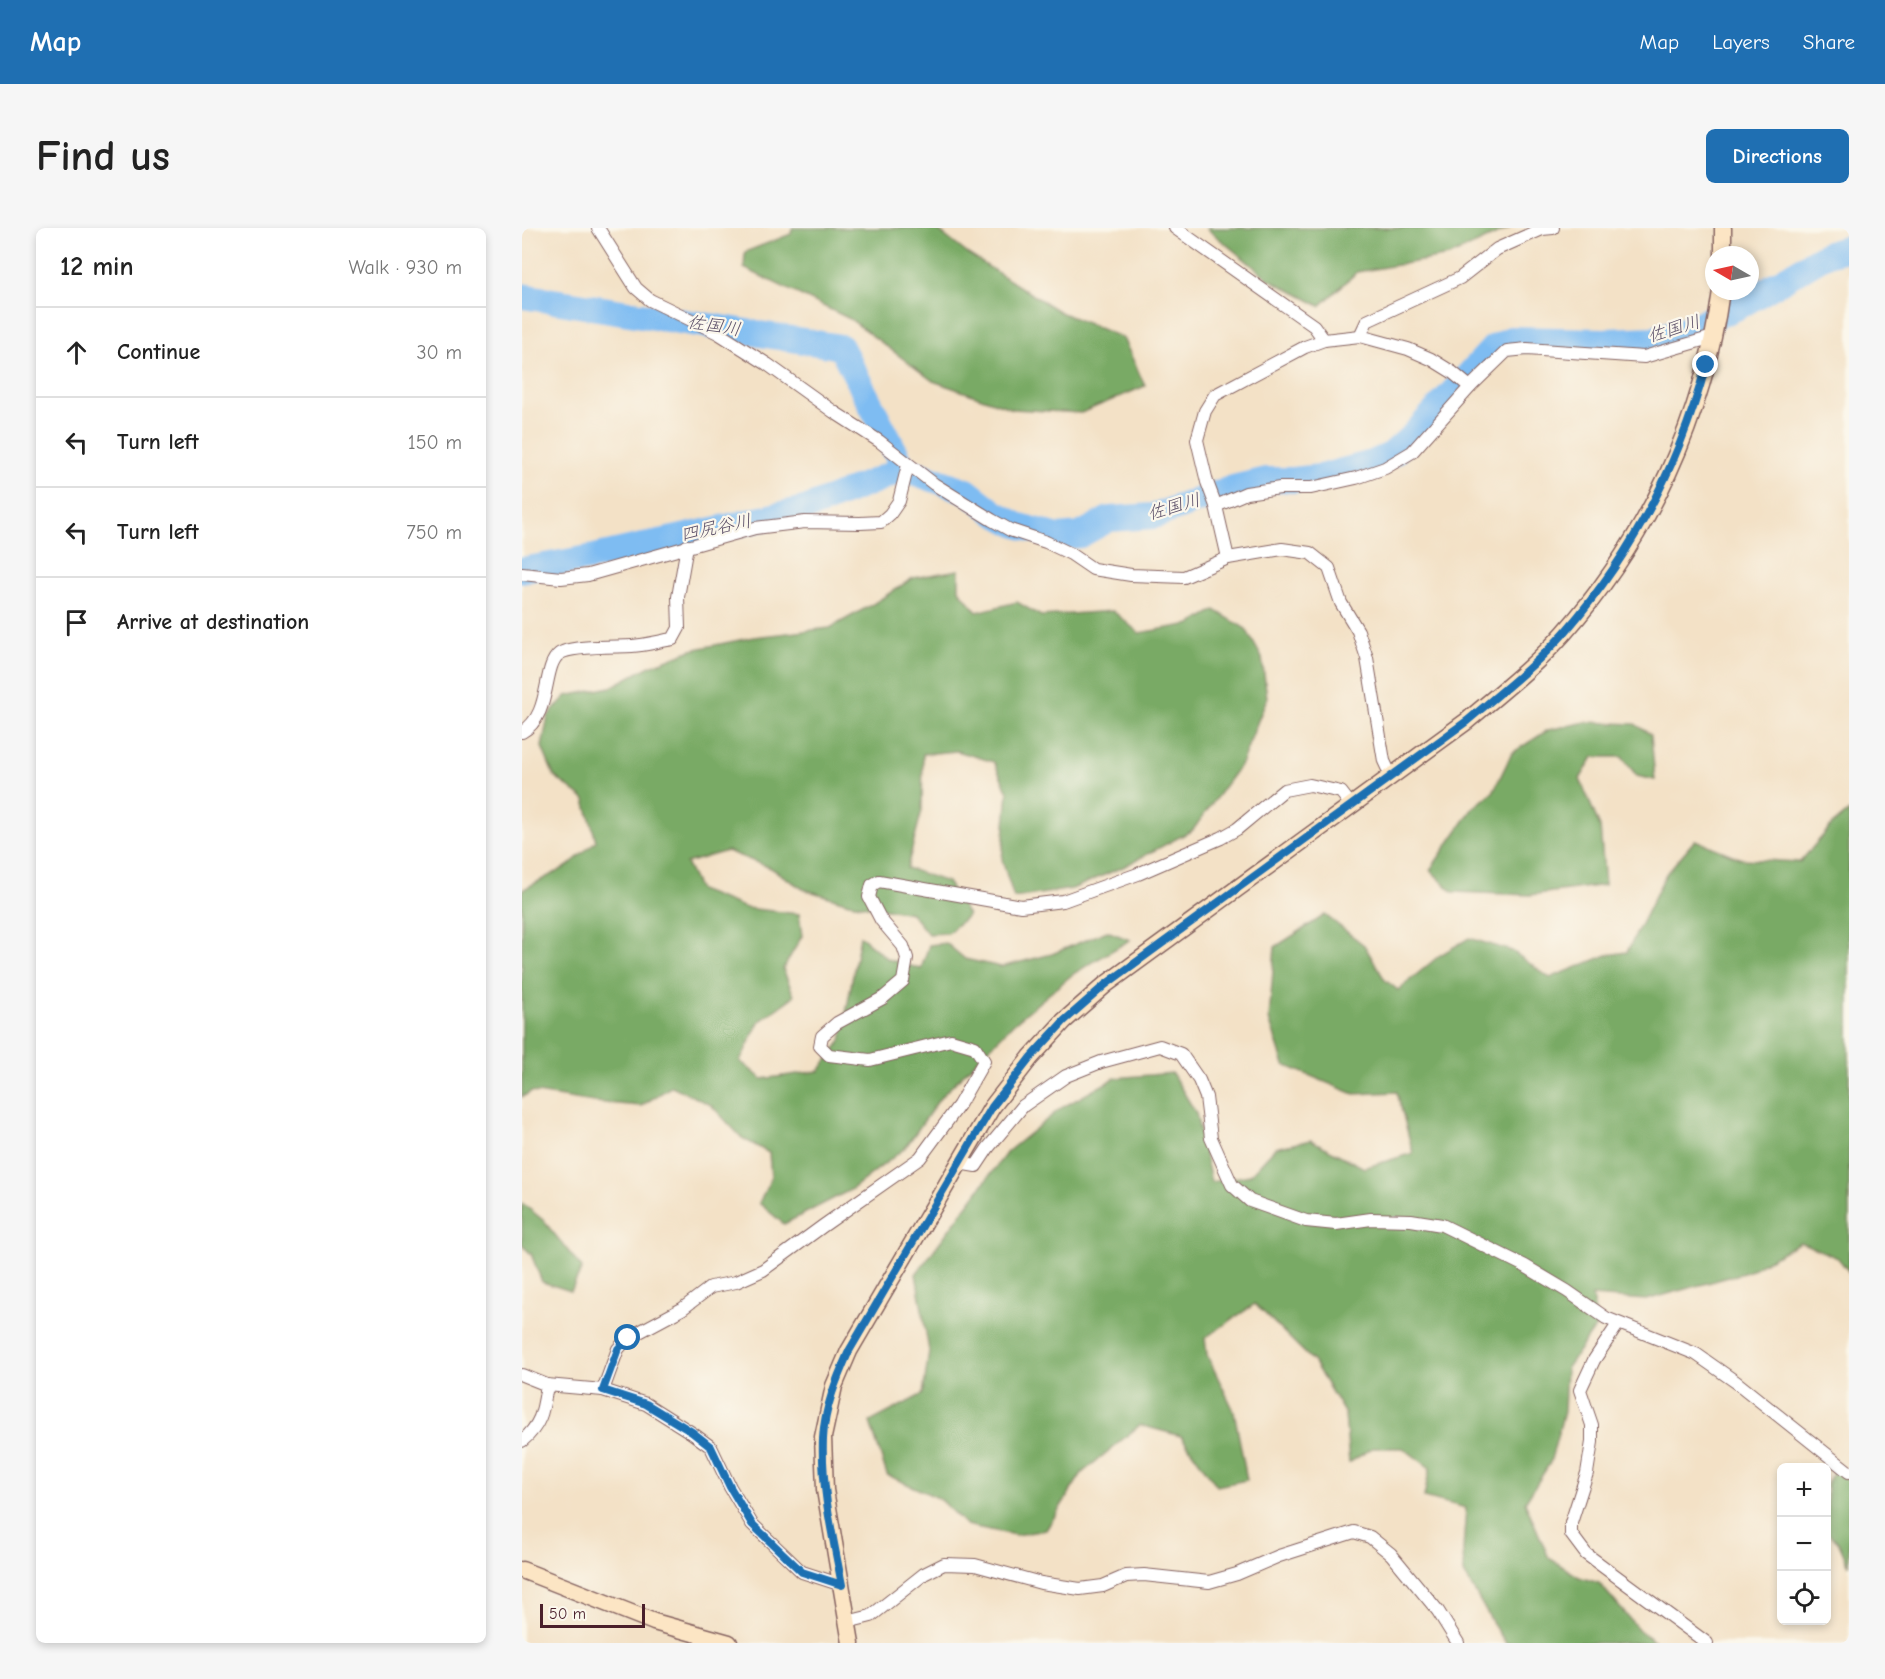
<!DOCTYPE html>
<html lang="en">
<head>
<meta charset="utf-8">
<style>
  :root { --surface:#fff; --page:#f6f6f6; --text:#222; --muted:#767676; --line:#e0e0e0; --accent:#1f6fb2 }
  body { margin:0; font-family:"Comic Neue","Klee One",sans-serif; background:var(--page); color:var(--text) }
  .controls { position:absolute; right:18px; bottom:18px; display:grid; overflow:hidden; border-radius:9px; box-shadow:0 3px 9px #0003 }
  .controls button { width:54px; height:54px; display:grid; place-items:center; padding:0; border:0; border-bottom:2px solid var(--line); background:var(--surface); color:var(--text); font:30px sans-serif }
  .compass { position:absolute; left:1183px; top:18px; width:54px; height:54px; border-radius:50%; background:var(--surface); box-shadow:0 3px 9px #0003; rotate:279deg }
  .scale { position:absolute; left:18px; bottom:15px; width:105px; box-sizing:border-box; padding-left:6px; border:3px solid #4a1f2b; border-top:0; font-size:16px; line-height:21px; white-space:nowrap; color:#4a1f2b; -webkit-text-stroke:4px #fbf7ec; paint-order:stroke }
  .stop { position:absolute; width:18px; height:18px; margin:-14px; border:4px solid #1f6fb2; border-radius:50%; background:#fff }
  .stop.end { background:#1f6fb2; border-color:#fff; box-shadow:0 2px 6px #0008 }
  .list { margin:0; padding:0; list-style:none }
  h2 { display:flex; justify-content:space-between; align-items:center; height:78px; margin:0; padding:0 24px; font-size:26px }
  h2 small { font-size:20px; font-weight:400; color:var(--muted) }
  .list li { display:grid; grid-template-columns:39px 1fr auto; gap:18px; align-items:center; box-sizing:border-box; height:90px; padding:0 24px; border-top:2px solid var(--line) }
  .list b { display:block; font-size:22px; white-space:nowrap }
  .list em { font-size:20px; font-style:normal; color:var(--muted) }
  .icon { flex:none; width:33px; height:33px; fill:none; stroke:currentColor; stroke-width:2; stroke-linecap:round; stroke-linejoin:round }
  .map { position:relative; flex:none; width:1327px; height:1415px; overflow:hidden; border-radius:9px }
  header { display:flex; align-items:center; gap:36px; box-sizing:border-box; height:84px; padding:0 30px; background:var(--accent); color:#fff }
  header strong { font-size:28px }
  nav { display:flex; gap:33px; margin-inline-start:auto; font-size:21px }
  .intro { display:flex; align-items:center; justify-content:space-between; box-sizing:border-box; height:144px; padding:0 36px }
  h1 { margin:0; font-size:42px }
  .button { padding:15px 27px; border-radius:9px; background:var(--accent); color:#fff; font-size:21px; font-weight:700 }
  main { display:flex; gap:36px; padding:0 36px }
  aside { flex:1; background:var(--surface); border-radius:9px; box-shadow:0 3px 9px #0003 }
  .map>svg:first-child { display:block }
  .forest { fill:#79aa65; stroke:#626448; stroke-width:1.5 }
  .lines { fill:none; stroke-linecap:round; stroke-linejoin:round }
  .river { stroke:#7ebcf2; stroke-width:26 }
  .street-casing { stroke:#856361; stroke-width:14 }
  .secondary-casing { stroke:#856361; stroke-width:19 }
  .street { stroke:#fff; stroke-width:12 }
  .secondary { stroke:#fce5c4; stroke-width:16 }
  .route { stroke:#1f6fb2; stroke-width:8 }
  .labels { text-anchor:middle; dominant-baseline:central; stroke-width:4.5; stroke-linejoin:round; paint-order:stroke }
  .water-label { font-size:18px; font-style:italic; fill:#5a4e67; stroke:#fbf7ec }
</style>
</head>
<body>
<header>
<strong>Map</strong>
<nav><a>Map</a><a>Layers</a><a>Share</a></nav>
</header>
<div class="intro"><h1>Find us</h1><a class="button">Directions</a></div>
<main>
<aside>
<h2>12 min<small>Walk · 930 m</small></h2>
<ul class="list">
<li><svg class="icon" aria-label="ahead" viewBox="0 0 24 24"><path d="M12 20V5M6 11l6-6 6 6"/></svg><div><b>Continue</b></div><em>30 m</em></li>
<li><svg class="icon" aria-label="left" viewBox="0 0 24 24"><path d="M17 20v-9H6M10 6l-5 5 5 5"/></svg><div><b>Turn left</b></div><em>150 m</em></li>
<li><svg class="icon" aria-label="left" viewBox="0 0 24 24"><path d="M17 20v-9H6M10 6l-5 5 5 5"/></svg><div><b>Turn left</b></div><em>750 m</em></li>
<li><svg class="icon" aria-label="arrive" viewBox="0 0 24 24"><path d="M6 21V4h12l-3 4 3 4H6"/></svg><div><b>Arrive at destination</b></div></li>
</ul>
</aside>
<div class="map">
<svg width="1327" height="1415" viewBox="0 0 1327 1415">
  <rect width="100%" height="100%" fill="#fbf7ec"/>
  <filter id="ink" filterUnits="userSpaceOnUse"><feTurbulence type="fractalNoise" baseFrequency=".0167" numOctaves="2"/><feDisplacementMap in="SourceGraphic" scale="12" xChannelSelector="R" yChannelSelector="G"/><feConvolveMatrix kernelMatrix="1 2 1 2 8 2 1 2 1" color-interpolation-filters="sRGB"/></filter>
  <filter id="wash" filterUnits="userSpaceOnUse"><feTurbulence type="fractalNoise" baseFrequency=".008" numOctaves="4" result="noise"/><feDisplacementMap in="SourceGraphic" scale="24" xChannelSelector="R" yChannelSelector="G"/><feGaussianBlur stdDeviation="1.35" result="paint"/><feColorMatrix in="noise" values="0 0 0 0 0 0 0 0 0 0 0 0 0 0 0 0 0 1.4 0 .05"/><feComposite in="paint" operator="in"/></filter>
  <g filter="url(#wash)">
    <rect width="100%" height="100%" fill="#f3e1c6"/>
    <g class="forest">
      <path d="M 270,0 L 413,0 L 446,26 L 538,84 L 601,110 L 623,158 L 559,185 L 491,181 L 411,153 L 328,91 L 222,40 L 223,24 L 269,6 Z"/>
      <path d="M 684,0 L 988,0 L 927,28 L 835,44 L 798,78 L 747,51 Z"/>
      <path d="M 437,342 L 437,362 L 455,384 L 495,374 L 519,388 L 591,383 L 617,405 L 669,396 L 693,382 L 724,401 L 740,430 L 745,470 L 719,536 L 671,602 L 601,639 L 550,661 L 492,670 L 480,632 L 486,564 L 472,534 L 435,523 L 401,526 L 400,582 L 385,640 L 425,654 L 446,687 L 426,705 L 406,706 L 389,685 L 327,675 L 281,661 L 249,640 L 205,623 L 164,635 L 177,662 L 224,680 L 277,686 L 280,708 L 261,741 L 272,768 L 237,794 L 218,833 L 240,851 L 297,843 L 319,813 L 338,708 L 366,731 L 399,741 L 407,717 L 424,715 L 443,731 L 479,739 L 530,726 L 585,703 L 608,712 L 551,746 L 491,796 L 418,870 L 383,920 L 330,961 L 262,996 L 237,975 L 249,950 L 247,925 L 220,910 L 189,877 L 150,858 L 119,878 L 72,874 L 9,864 L 0,869 L 0,662 L 46,638 L 74,613 L 63,572 L 32,548 L 20,519 L 26,488 L 44,468 L 89,459 L 126,439 L 169,422 L 232,409 L 308,400 L 351,376 L 391,350 Z"/>
      <path d="M 1064,494 L 1113,496 L 1129,507 L 1133,552 L 1115,548 L 1100,529 L 1071,529 L 1058,551 L 1078,599 L 1083,657 L 1008,667 L 931,664 L 908,642 L 951,580 L 971,564 L 990,525 L 1026,502 Z"/>
      <path d="M 1327,583 L 1327,1044 L 1316,1030 L 1278,1014 L 1225,1044 L 1124,1072 L 1070,1068 L 1075,1097 L 1044,1141 L 1042,1184 L 1028,1235 L 1003,1274 L 1027,1330 L 1057,1349 L 1077,1355 L 1117,1402 L 1134,1415 L 984,1415 L 973,1399 L 942,1345 L 941,1322 L 944,1280 L 902,1269 L 908,1240 L 881,1220 L 850,1220 L 827,1235 L 823,1186 L 791,1133 L 733,1076 L 683,1110 L 685,1127 L 712,1183 L 725,1252 L 695,1258 L 659,1208 L 618,1197 L 560,1245 L 524,1302 L 493,1307 L 444,1297 L 416,1270 L 365,1247 L 348,1194 L 401,1166 L 407,1123 L 394,1046 L 485,924 L 539,880 L 593,850 L 650,845 L 674,885 L 689,954 L 728,947 L 753,920 L 789,912 L 842,940 L 891,925 L 875,864 L 832,866 L 762,837 L 747,791 L 753,719 L 803,687 L 842,717 L 863,752 L 876,762 L 918,727 L 947,710 L 990,723 L 1028,750 L 1085,727 L 1105,724 L 1144,646 L 1173,612 L 1220,631 L 1278,634 L 1310,597 Z"/>
      <path d="M 0,975 L 21,992 L 60,1040 L 49,1063 L 20,1054 L 9,1026 L 0,1017 Z"/>
      <path d="M 1312,1243 L 1327,1253 L 1327,1338 L 1316,1314 L 1305,1304 L 1305,1256 Z"/>
    </g>
    <g class="lines">
      <g class="river">
        <path d="M 0,68 L 319,119 L 382,241 L 445,263 L 473,285 L 495,297 L 536,309 L 558,307 L 587,291 L 632,288 L 711,260 L 745,252 L 771,252 L 798,249 L 850,235 L 870,226 L 891,207 L 971,120 L 989,111 L 1083,113 L 1131,111 L 1170,99 L 1216,79 L 1303,27 L 1327,20"/>
        <path d="M 0,342 L 72,329 L 283,281 L 382,241"/>
      </g>
    </g>
  </g>
  <g filter="url(#ink)">
    <g class="lines">
      <g class="street-casing">
        <g id="street">
          <path d="M 76,0 L 114,60 L 128,72 L 196,105 L 245,136 L 312,184 L 357,213 L 412,256 L 470,292 L 488,302 L 524,314 L 549,326 L 571,341 L 609,347 L 662,349 L 706,330 L 760,321 L 788,325 L 807,340 L 819,375 L 836,403 L 845,430 L 862,533 L 869,548"/>
          <path d="M 653,0 L 792,98 L 802,112"/>
          <path d="M 838,108 L 845,93 L 938,50 L 975,21 L 1020,1 L 1031,0"/>
          <path d="M 694,278 L 724,265 L 758,260 L 789,260 L 834,250 L 863,240 L 890,224 L 948,159 L 985,123 L 1005,121 L 1122,129 L 1191,109"/>
          <path d="M 706,330 L 694,278 L 685,254 L 675,212 L 683,183 L 693,167 L 783,119 L 802,112 L 838,108 L 886,121 L 909,131 L 930,144 L 948,159"/>
          <path d="M 0,346 L 39,350 L 66,347 L 233,300 L 283,294 L 338,295 L 359,294 L 368,286 L 377,273 L 386,237"/>
          <path d="M 0,504 C 30,487 20,439 37,426 C 48,417 94,419 110,418 C 124,417 138,413 151,411 L 157,400 L 156,369 L 165,318"/>
          <path d="M 436,935 L 454,938 L 466,920 L 501,878 L 544,848 L 579,834 L 638,818 L 659,826 L 677,852 L 684,869 L 689,910 L 710,957 L 728,973 L 784,993 L 814,996 L 849,991 L 889,992 L 920,997 L 1003,1038 L 1045,1063 L 1084,1090 L 1174,1126 L 1214,1154 L 1327,1244"/>
          <path d="M 1096,1096 L 1072,1132 L 1058,1162 L 1070,1197 L 1070,1214 L 1065,1245 L 1049,1295 L 1049,1306 L 1064,1326 L 1185,1415"/>
          <path d="M 0,1147 L 25,1157 L 81,1162 L 124,1176 L 170,1205 L 189,1219 L 208,1259 L 230,1296 L 280,1344 L 320,1357"/>
          <path d="M 81,1162 L 96,1121 L 106,1110 L 160,1081 L 189,1059 L 214,1054 L 241,1042 L 301,998 L 398,930 L 437,877 L 462,833 L 453,819 L 429,812 L 348,832 L 307,827 L 298,818 L 300,808 L 315,795 L 361,770 L 381,753 L 385,730 L 381,718 L 359,692 L 347,669 L 350,657 L 357,653 L 499,678 L 541,673 L 616,646 L 699,610 L 715,601 L 762,562 L 788,557 L 819,564 L 829,577"/>
          <path d="M 0,1213 C 20,1196 21,1182 25,1157"/>
          <path d="M 325,1394 L 349,1388 L 402,1346 L 422,1336 L 453,1337 L 519,1355 L 558,1361 L 581,1358 L 604,1348 L 622,1347 L 687,1354 L 715,1346 L 757,1328 L 832,1304 L 848,1309 L 869,1326 L 916,1383 L 936,1415"/>
        </g>
      </g>
      <g class="secondary-casing">
        <g id="secondary">
          <path d="M 1201,0 L 1201,27"/>
          <path d="M 0,1342 L 132,1394 L 207,1415"/>
          <path d="M 329,1415 L 303,1262 L 301,1209 L 312,1158 L 327,1123 L 470,879 L 509,829 L 542,793 L 583,757 L 945,493 C 978,465 1013,438 1042,405 C 1127,309 1182,189 1199,63"/>
        </g>
      </g>
      <use href="#street" class="street"/>
      <use href="#secondary" class="secondary"/>
    </g>
  </g>
  <g class="lines" filter="url(#ink)">
    <path class="route" d="M 106,1110 L 96,1121 L 81,1162 L 124,1176 L 170,1204 L 189,1219 L 208,1259 L 230,1296 L 280,1344 L 320,1357 C 311,1309 299,1260 301,1211 C 302,1181 315,1150 327,1123 L 470,879 L 509,829 L 542,793 L 583,757 L 945,493 C 978,465 1014,437 1043,404 C 1111,325 1157,238 1184,137"/>
  </g>
  <g class="labels">
    <g class="water-label">
      <text transform="translate(192 98) rotate(9)">佐国川</text>
      <text transform="translate(1152 101) rotate(-17)">佐国川</text>
      <text transform="translate(652 279) rotate(-16)">佐国川</text>
      <text transform="translate(194 300) rotate(-12)">四尻谷川</text>
    </g>
  </g>
</svg>
<div class="controls">
<button>+</button>
<button>−</button>
<button><svg class="icon" aria-label="locate" viewBox="0 0 24 24"><circle cx="12" cy="12" r="6"/><path d="M12 2v4M12 18v4M2 12h4M18 12h4"/></svg></button>
</div>
<svg class="compass" viewBox="-18 -18 36 36"><path d="M0-13l5 13h-10z" fill="#e53935"/><path d="M0 13l5-13h-10z" fill="#767676"/></svg>
<div class="scale">50 m</div>
<div class="stop" style="left:106px;top:1110px"></div>
<div class="stop end" style="left:1184px;top:137px"></div>
</div>
</main>
</body>
</html>
